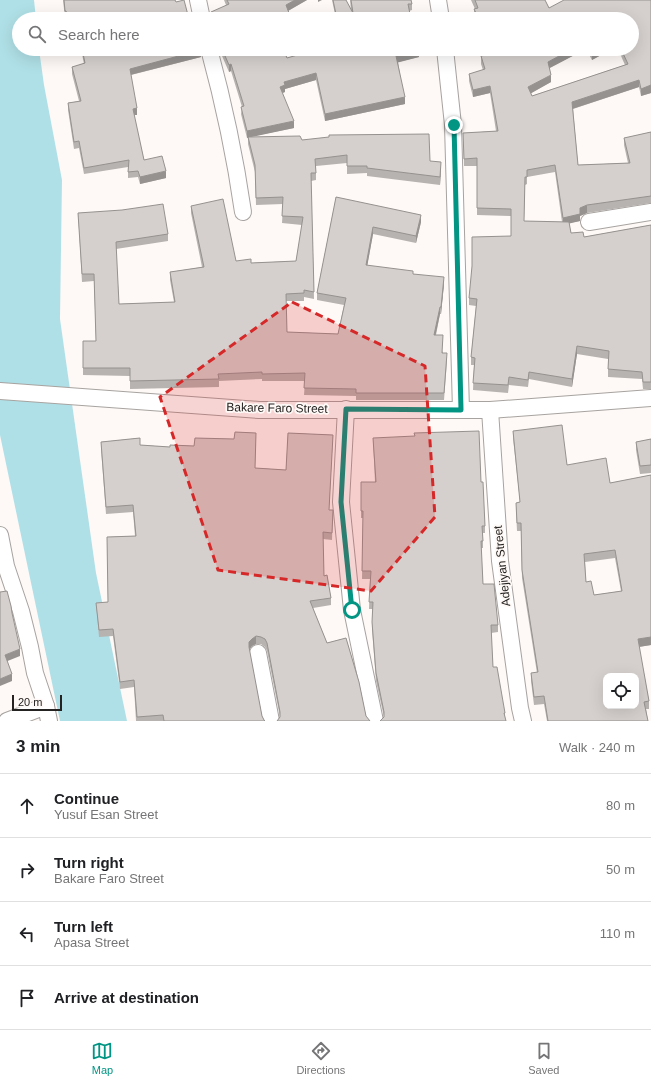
<!DOCTYPE html>
<html lang="en">
<head>
<meta charset="utf-8">
<style>
  :root { --surface:#fff; --page:#f6f6f6; --text:#202124; --muted:#757577; --line:#e0e0e0; --accent:#029583 }
  body { margin:0; font-family:Arial,sans-serif; background:var(--page); color:var(--text) }
  .controls { position:absolute; right:12px; bottom:12px; display:grid; overflow:hidden; border-radius:8px; box-shadow:0 4px 16px #0002 }
  .controls button { width:36px; height:36px; display:grid; place-items:center; padding:0; border:0; border-bottom:1px solid var(--line); background:var(--surface); color:var(--text); font:20px sans-serif }
  .scale { position:absolute; left:12px; bottom:10px; width:50px; box-sizing:border-box; padding-left:4px; border:2px solid #252322; border-top:0; font-size:11px; line-height:14px; white-space:nowrap; color:#252322; -webkit-text-stroke:3px #fef9f6; paint-order:stroke }
  .stop { position:absolute; width:12px; height:12px; margin:-9px; border:3px solid #029583; border-radius:50%; background:#fff }
  .stop.end { background:#029583; border-color:#fff; box-shadow:0 1px 4px #0008 }
  .list { margin:0; padding:0; list-style:none }
  h2 { display:flex; justify-content:space-between; align-items:center; height:52px; margin:0; padding:0 16px; font-size:17px }
  h2 small { font-size:13px; font-weight:400; color:var(--muted) }
  .list li { display:grid; grid-template-columns:26px 1fr auto; gap:12px; align-items:center; box-sizing:border-box; height:64px; padding:0 16px; border-top:1px solid var(--line) }
  .list b { display:block; font-size:15px; white-space:nowrap }
  .list p { margin:0; font-size:13px; white-space:nowrap; color:var(--muted) }
  .list em { font-size:13px; font-style:normal; color:var(--muted) }
  .icon { flex:none; width:22px; height:22px; fill:none; stroke:currentColor; stroke-width:2; stroke-linecap:round; stroke-linejoin:round }
  .map { position:relative; flex:none; width:651px; height:721px; overflow:hidden }
  .search { position:absolute; background:var(--surface); box-shadow:0 4px 16px #0002; left:12px; right:12px; top:12px; height:44px; display:flex; align-items:center; gap:10px; box-sizing:border-box; padding:0 14px; border-radius:22px; color:var(--muted); font-size:15px }
  .sheet { height:308px; background:var(--surface) }
  nav { display:flex; justify-content:space-around; align-items:center; box-sizing:border-box; height:56px; border-top:1px solid var(--line); background:var(--surface); font-size:11px; color:var(--muted) }
  nav a { display:grid; justify-items:center; gap:2px }
  nav .on { color:var(--accent) }
  .map>svg:first-child { display:block }
  .water { fill:#b0e0e7 }
  .lines { fill:none; stroke-linecap:round; stroke-linejoin:round }
  .street-casing { stroke:#a7a3a0; stroke-width:18 }
  .street { stroke:#fff; stroke-width:16 }
  .wall { fill:#b7b3b0; fill-rule:evenodd }
  .shaded-wall { fill:#959290 }
  .building { fill:#d5d0cd; stroke:#959290; fill-rule:evenodd }
  .route { stroke:#029583; stroke-width:5 }
  .marked { fill:#d62828; fill-opacity:0.2; stroke:#d62828; stroke-width:3; stroke-dasharray:8 5; stroke-linejoin:round }
  .labels { text-anchor:middle; dominant-baseline:central; stroke-width:3.5; stroke-linejoin:round; paint-order:stroke }
  .street-label { font-size:12px; fill:#252322; stroke:#fef9f6 }
</style>
</head>
<body>
<div class="map">
<svg width="651" height="721" viewBox="0 0 651 721">
  <rect width="100%" height="100%" fill="#fef9f6"/>
  <path class="water" d="M 0,0 L 34,0 L 36,19 L 19,19 L 19,49 L 39,49 L 44,85 L 62,180 L 60,319 L 96,573 L 127,721 L 60,721 L 0,435 Z"/>
  <g class="lines">
    <g class="street-casing">
      <g id="street">
        <path d="M 198,0 L 202,19"/>
        <path d="M 438,0 L 441,19"/>
        <path d="M 209,49 C 224,104 235,156 243,212"/>
        <path d="M 445,49 L 453,125 L 461,410"/>
        <path d="M 589,222 L 651,212"/>
        <path d="M 0,391 L 259,410 L 490,410 L 651,398"/>
        <path d="M 346,409 L 341,502 L 352,610 L 375,721"/>
        <path d="M 490,410 L 500,561 L 520,708 L 523,721"/>
        <path d="M 0,535 L 6,566 L 21,611 L 30,647 L 35,673 L 46,706 L 49,721"/>
        <path d="M 258,653 L 271,721"/>
        <path d="M 7,721 L 46,706"/>
      </g>
    </g>
    <use href="#street" class="street"/>
  </g>
  <g class="wall">
    <path d="M 63,0 L 175,0 L 176,2 L 189,19 L 67,19 L 66,18 L 65,18 Z"/>
    <path d="M 224,0 L 307,0 L 288,11 L 289,19 L 226,5 Z"/>
    <path d="M 332,0 L 346,0 L 351,10 L 350,0 L 411,0 L 412,4 L 412,10 L 409,11 L 411,19 L 336,19 Z"/>
    <path d="M 471,0 L 545,0 L 549,8 L 651,0 L 651,93 L 641,96 L 639,87 L 573,109 L 578,165 L 628,163 L 624,145 L 624,138 L 651,132 L 651,203 L 587,213 L 580,216 L 580,221 L 569,223 L 571,233 L 584,237 L 651,225 L 651,389 L 643,389 L 642,379 L 608,377 L 608,359 L 577,354 L 572,387 L 529,379 L 528,387 L 509,385 L 508,393 L 473,390 L 474,365 L 471,365 L 471,357 L 476,306 L 469,305 L 469,298 L 511,236 L 511,216 L 477,215 L 477,166 L 464,166 L 463,133 L 496,131 L 490,93 L 473,97 L 469,81 L 469,74 L 483,70 L 481,64 L 481,56 L 491,54 L 489,49 L 612,49 L 592,60 L 586,49 L 549,68 L 551,82 L 531,93 L 532,96 L 625,65 L 618,49 L 632,49 L 632,19 L 475,19 L 474,17 L 474,9 L 475,9 ZM 555,172 L 562,222 L 524,221 L 525,185 L 527,184 L 527,177 Z"/>
    <path d="M 81,49 L 201,49 L 201,57 L 131,75 L 137,115 L 134,115 L 144,160 L 166,178 L 140,184 L 138,177 L 128,178 L 128,167 L 84,174 L 79,148 L 74,149 L 68,110 L 68,103 L 79,101 L 72,74 L 72,67 L 84,64 Z"/>
    <path d="M 219,49 L 283,49 L 287,58 L 419,57 L 398,62 L 405,104 L 325,121 L 316,80 L 285,89 L 285,92 L 282,93 L 294,128 L 249,137 L 302,140 L 430,161 L 441,169 L 440,185 L 367,176 L 367,173 L 347,174 L 347,163 L 316,166 L 316,180 L 311,181 L 314,299 L 304,297 L 304,301 L 286,301 L 287,332 L 338,334 L 344,305 L 317,300 L 317,293 L 336,197 L 421,222 L 416,243 L 373,234 L 367,266 L 413,274 L 444,284 L 441,314 L 440,314 L 436,335 L 443,353 L 447,361 L 444,400 L 356,400 L 356,396 L 304,395 L 305,381 L 262,381 L 262,379 L 219,381 L 219,387 L 130,389 L 130,376 L 83,375 L 83,341 L 96,341 L 94,281 L 82,282 L 78,213 L 168,234 L 168,241 L 116,249 L 119,304 L 174,302 L 170,280 L 170,272 L 202,267 L 191,213 L 191,206 L 236,261 L 251,263 L 296,261 L 302,225 L 282,223 L 283,204 L 256,205 L 255,172 L 248,144 L 248,137 L 247,138 L 241,114 L 242,107 L 231,71 L 229,72 Z"/>
    <path d="M 513,431 L 567,465 L 610,483 L 651,475 L 651,645 L 639,647 L 649,701 L 649,709 L 646,709 L 648,721 L 547,721 L 544,704 L 534,705 L 531,681 L 531,673 L 537,673 L 522,578 L 521,531 L 517,531 L 516,511 L 516,503 L 520,502 L 513,438 ZM 615,558 L 621,591 L 594,595 L 586,582 L 585,562 Z"/>
    <path d="M 235,432 L 256,433 L 255,468 L 286,470 L 288,433 L 333,435 L 329,510 L 333,510 L 332,540 L 323,539 L 324,576 L 327,575 L 331,598 L 331,605 L 313,608 L 327,643 L 346,638 L 359,682 L 366,716 L 370,721 L 277,721 L 280,717 L 267,651 L 265,647 L 261,644 L 256,644 L 252,646 L 249,650 L 262,716 L 264,720 L 265,721 L 136,721 L 134,687 L 120,689 L 113,636 L 99,637 L 96,603 L 108,602 L 107,537 L 135,536 L 133,512 L 106,514 L 101,449 L 101,442 L 140,438 L 140,445 L 170,447 L 170,445 L 194,446 L 195,438 L 234,439 Z"/>
    <path d="M 373,438 L 481,482 L 485,526 L 485,533 L 483,533 L 483,548 L 481,548 L 483,584 L 498,625 L 498,632 L 491,633 L 493,667 L 505,713 L 505,718 L 384,717 L 376,681 L 372,629 L 373,609 L 369,609 L 370,579 L 362,579 L 363,518 L 361,518 L 361,482 L 375,482 Z"/>
    <path d="M 651,439 L 651,473 L 640,474 L 636,450 L 636,442 Z"/>
  </g>
  <g class="shaded-wall">
    <path d="M 295,0 L 307,0 L 286,12 L 286,5 Z"/>
    <path d="M 318,0 L 322,0 L 318,2 Z"/>
    <path d="M 289,13 L 289,19 L 278,19 Z"/>
    <path d="M 572,49 L 586,49 L 548,69 L 548,62 Z"/>
    <path d="M 598,49 L 612,49 L 592,60 L 592,53 Z"/>
    <path d="M 201,50 L 201,57 L 130,75 L 130,69 Z"/>
    <path d="M 419,50 L 419,57 L 396,63 L 396,56 Z"/>
    <path d="M 231,64 L 231,71 L 229,72 L 229,65 Z"/>
    <path d="M 316,73 L 316,80 L 285,89 L 285,92 L 280,94 L 280,87 L 284,82 Z"/>
    <path d="M 551,75 L 551,82 L 528,95 L 528,87 Z"/>
    <path d="M 639,80 L 639,87 L 572,109 L 572,102 Z"/>
    <path d="M 651,85 L 651,93 L 641,96 L 641,89 Z"/>
    <path d="M 490,86 L 490,93 L 473,97 L 473,90 Z"/>
    <path d="M 405,97 L 405,104 L 325,121 L 325,114 Z"/>
    <path d="M 137,108 L 137,115 L 133,115 L 133,109 Z"/>
    <path d="M 294,121 L 294,128 L 247,138 L 247,131 Z"/>
    <path d="M 441,162 L 441,169 L 440,185 L 440,177 Z"/>
    <path d="M 166,171 L 166,178 L 140,184 L 140,177 Z"/>
    <path d="M 587,205 L 587,213 L 580,216 L 580,221 L 563,225 L 563,218 L 580,208 Z"/>
    <path d="M 421,215 L 421,222 L 416,243 L 416,236 Z"/>
    <path d="M 373,227 L 373,234 L 366,273 L 366,265 Z"/>
    <path d="M 444,277 L 444,284 L 441,314 L 441,307 Z"/>
    <path d="M 440,307 L 440,314 L 434,342 L 434,335 Z"/>
    <path d="M 577,346 L 577,354 L 572,387 L 572,379 Z"/>
    <path d="M 256,636 L 256,644 L 252,646 L 249,650 L 249,642 L 252,639 Z"/>
    <path d="M 651,637 L 651,645 L 638,647 L 638,639 Z"/>
    <path d="M 20,649 L 20,656 L 5,662 L 5,655 Z"/>
    <path d="M 12,674 L 12,681 L 0,686 L 0,679 Z"/>
  </g>
  <g class="building">
    <path d="M 64,0 L 175,0 L 176,2 L 184,0 L 189,19 L 69,19 L 66,11 L 65,11 Z"/>
    <path d="M 227,0 L 295,0 L 286,5 L 289,13 L 278,19 L 208,19 L 211,12 L 229,4 Z"/>
    <path d="M 333,0 L 346,0 L 353,13 L 351,0 L 411,0 L 412,4 L 408,4 L 411,19 L 337,19 Z"/>
    <path d="M 475,0 L 545,0 L 549,8 L 564,0 L 651,0 L 651,85 L 641,89 L 639,80 L 572,102 L 578,165 L 630,163 L 624,138 L 651,132 L 651,196 L 587,205 L 580,208 L 580,214 L 563,218 L 555,165 L 527,170 L 527,177 L 525,177 L 524,221 L 569,222 L 571,233 L 583,232 L 584,237 L 651,225 L 651,382 L 643,382 L 642,372 L 608,369 L 609,351 L 577,346 L 572,379 L 529,372 L 528,380 L 509,377 L 508,385 L 473,383 L 475,358 L 471,357 L 477,299 L 469,298 L 472,266 L 472,237 L 511,236 L 511,209 L 477,208 L 477,158 L 464,159 L 463,133 L 498,131 L 490,86 L 473,90 L 469,74 L 485,69 L 481,56 L 494,53 L 493,49 L 572,49 L 548,62 L 551,75 L 528,87 L 532,96 L 628,64 L 621,49 L 632,49 L 632,19 L 479,19 L 474,9 L 478,8 Z"/>
    <path d="M 82,49 L 201,49 L 201,50 L 130,69 L 137,108 L 133,109 L 144,160 L 162,156 L 166,171 L 140,177 L 138,171 L 128,172 L 129,160 L 84,168 L 79,141 L 74,142 L 68,103 L 81,101 L 72,67 L 85,63 Z"/>
    <path d="M 222,49 L 283,49 L 287,58 L 318,49 L 419,49 L 419,50 L 396,56 L 405,97 L 325,114 L 316,73 L 284,82 L 285,85 L 280,87 L 294,121 L 247,131 L 241,107 L 244,106 L 231,64 L 229,65 Z"/>
    <path d="M 590,49 L 598,49 L 592,53 Z"/>
    <path d="M 429,134 L 430,161 L 441,162 L 440,177 L 367,168 L 367,166 L 347,166 L 347,155 L 315,159 L 316,173 L 311,173 L 314,292 L 304,290 L 304,293 L 286,294 L 287,332 L 338,334 L 346,298 L 317,293 L 336,197 L 421,215 L 416,236 L 373,227 L 366,265 L 413,271 L 413,274 L 444,277 L 441,307 L 440,307 L 434,335 L 443,335 L 442,353 L 447,353 L 444,393 L 356,393 L 356,389 L 304,388 L 305,373 L 262,374 L 262,372 L 218,374 L 219,379 L 130,381 L 130,368 L 83,368 L 83,341 L 96,341 L 94,274 L 82,274 L 78,213 L 122,210 L 163,204 L 168,234 L 116,242 L 119,304 L 175,302 L 170,272 L 204,267 L 191,206 L 223,199 L 236,261 L 251,259 L 251,263 L 296,261 L 303,217 L 282,216 L 283,197 L 256,198 L 255,165 L 248,137 L 300,136 L 302,140 L 329,137 L 329,135 Z"/>
    <path d="M 562,425 L 567,465 L 606,458 L 610,483 L 651,475 L 651,637 L 638,639 L 649,701 L 644,702 L 648,721 L 548,721 L 544,696 L 534,697 L 531,673 L 538,672 L 522,570 L 521,523 L 517,523 L 516,503 L 520,502 L 513,431 ZM 615,550 L 622,591 L 594,595 L 591,581 L 586,582 L 584,554 ZM 606,676 L 636,676 L 636,706 L 606,706 Z"/>
    <path d="M 479,431 L 481,482 L 483,482 L 485,526 L 482,526 L 483,541 L 481,541 L 483,584 L 494,584 L 498,625 L 491,625 L 493,667 L 497,667 L 505,713 L 504,713 L 506,721 L 380,721 L 384,717 L 384,712 L 376,673 L 372,622 L 373,602 L 369,602 L 371,571 L 362,571 L 363,511 L 361,511 L 361,482 L 376,482 L 373,438 L 415,436 L 414,433 Z"/>
    <path d="M 235,432 L 256,433 L 255,468 L 286,470 L 288,433 L 333,435 L 329,510 L 333,510 L 332,533 L 323,532 L 324,576 L 327,575 L 331,598 L 310,601 L 327,643 L 346,638 L 359,682 L 366,716 L 370,721 L 277,721 L 280,717 L 280,712 L 267,643 L 265,639 L 261,637 L 256,636 L 252,639 L 249,642 L 249,647 L 262,716 L 264,720 L 265,721 L 164,721 L 163,715 L 137,717 L 134,680 L 120,682 L 113,629 L 99,630 L 96,603 L 108,602 L 107,537 L 136,536 L 133,505 L 106,507 L 101,442 L 140,438 L 140,445 L 170,447 L 170,445 L 194,446 L 195,438 L 234,439 Z"/>
    <path d="M 651,439 L 651,465 L 640,466 L 636,442 Z"/>
    <path d="M 7,591 L 11,606 L 12,613 L 20,649 L 5,655 L 12,674 L 0,679 L 0,592 Z"/>
  </g>
  <g class="lines">
    <path class="route" d="M 352,610 L 341,502 L 346,409 L 461,410 L 454,125"/>
  </g>
  <path class="marked" d="M 292,302 L 425,366 L 435,517 L 371,591 L 218,570 L 160,397 Z"/>
  <g class="labels">
    <g class="street-label">
      <text transform="translate(277 408) rotate(1)">Bakare Faro Street</text>
      <text transform="translate(502 566) rotate(-96)">Adejiyan Street</text>
    </g>
  </g>
</svg>
<div class="controls">
<button><svg class="icon" aria-label="locate" viewBox="0 0 24 24"><circle cx="12" cy="12" r="6"/><path d="M12 2v4M12 18v4M2 12h4M18 12h4"/></svg></button>
</div>
<div class="scale">20 m</div>
<div class="stop" style="left:352px;top:610px"></div>
<div class="stop end" style="left:454px;top:125px"></div>
<div class="search"><svg class="icon" aria-label="search" viewBox="0 0 24 24"><circle cx="10" cy="10" r="6"/><path d="M15 15l6 6"/></svg>Search here</div>
</div>
<section class="sheet">
<h2>3 min<small>Walk · 240 m</small></h2>
<ul class="list">
<li><svg class="icon" aria-label="ahead" viewBox="0 0 24 24"><path d="M12 20V5M6 11l6-6 6 6"/></svg><div><b>Continue</b><p>Yusuf Esan Street</p></div><em>80 m</em></li>
<li><svg class="icon" aria-label="right" viewBox="0 0 24 24"><path d="M7 20v-9h11M14 6l5 5-5 5"/></svg><div><b>Turn right</b><p>Bakare Faro Street</p></div><em>50 m</em></li>
<li><svg class="icon" aria-label="left" viewBox="0 0 24 24"><path d="M17 20v-9H6M10 6l-5 5 5 5"/></svg><div><b>Turn left</b><p>Apasa Street</p></div><em>110 m</em></li>
<li><svg class="icon" aria-label="arrive" viewBox="0 0 24 24"><path d="M6 21V4h12l-3 4 3 4H6"/></svg><div><b>Arrive at destination</b></div></li>
</ul>
</section>
<nav>
<a class="on"><svg class="icon" aria-label="map" viewBox="0 0 24 24"><path d="M3 6l6-2 6 2 6-2v14l-6 2-6-2-6 2zM9 4v14M15 6v14"/></svg>Map</a>
<a><svg class="icon" aria-label="directions" viewBox="0 0 24 24"><path d="M12 3l9 9-9 9-9-9zM9 14v-3h6M13 9l2 2-2 2"/></svg>Directions</a>
<a><svg class="icon" aria-label="saved" viewBox="0 0 24 24"><path d="M7 4h10v16l-5-4-5 4z"/></svg>Saved</a>
</nav>
</body>
</html>
